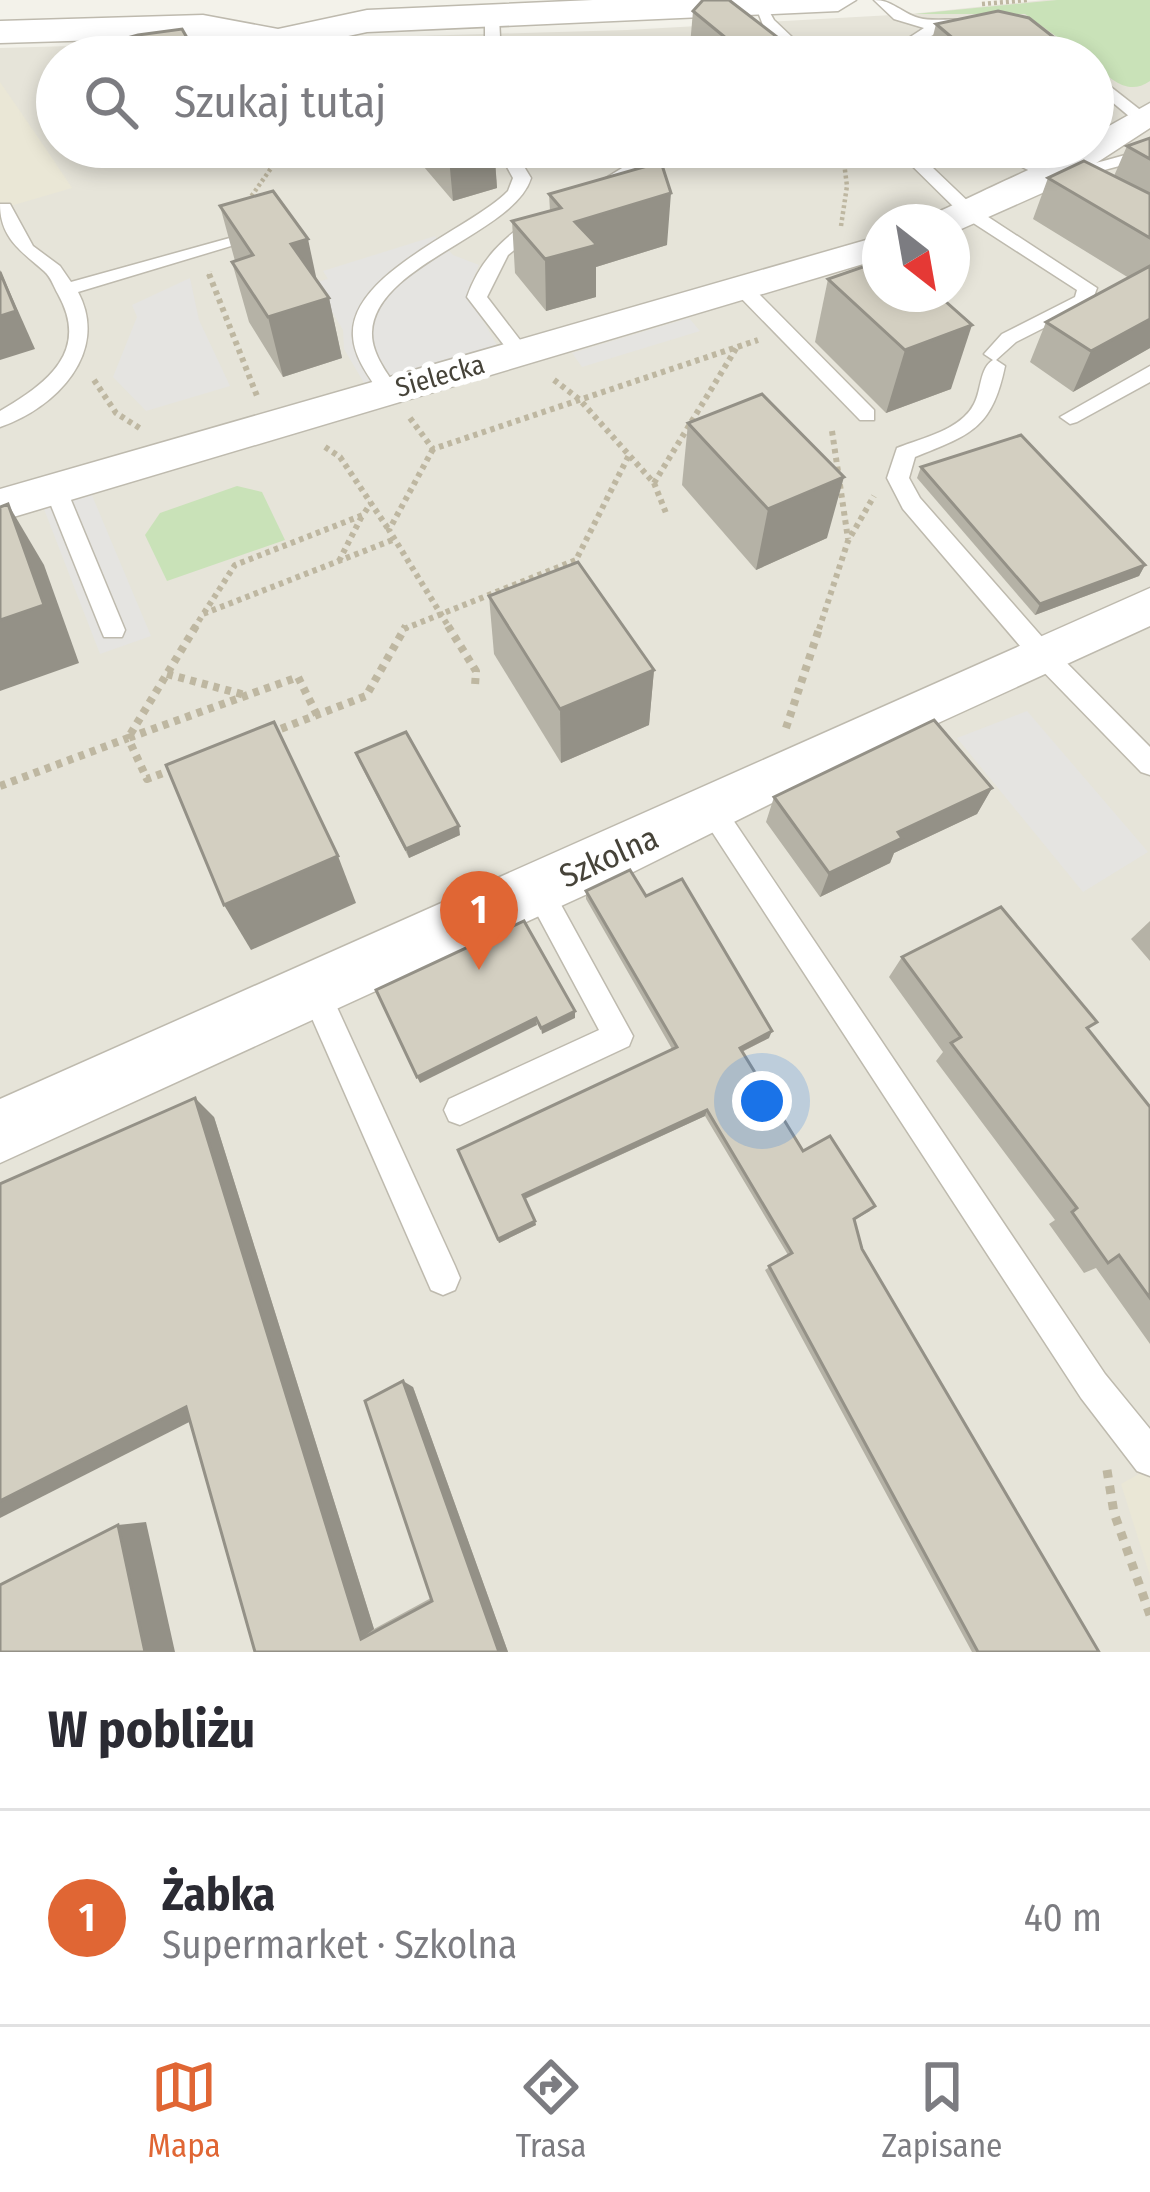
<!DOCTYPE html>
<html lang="pl">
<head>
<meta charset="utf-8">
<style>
  :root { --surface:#fff; --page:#f2f2f3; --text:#2b2b33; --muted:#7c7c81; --line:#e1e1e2; --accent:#e06634 }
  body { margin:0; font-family:"Fira Sans Condensed",sans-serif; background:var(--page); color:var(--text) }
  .compass { position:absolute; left:862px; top:204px; width:108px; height:108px; border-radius:50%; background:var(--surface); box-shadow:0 6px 18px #0003; rotate:149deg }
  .you { position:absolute; left:762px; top:1101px; width:42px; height:42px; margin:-30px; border:9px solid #fff; border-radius:50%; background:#1a73e8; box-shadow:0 0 0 18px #1a73e833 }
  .badge { display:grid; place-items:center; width:78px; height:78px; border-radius:50%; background:var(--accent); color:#fff; font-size:39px; font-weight:700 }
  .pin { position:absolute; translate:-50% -99px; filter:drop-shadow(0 3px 6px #0008) }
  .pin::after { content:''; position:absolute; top:63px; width:42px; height:36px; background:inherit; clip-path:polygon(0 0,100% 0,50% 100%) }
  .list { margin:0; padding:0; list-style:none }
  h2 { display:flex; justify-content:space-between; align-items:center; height:156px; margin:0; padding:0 48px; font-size:51px }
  h2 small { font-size:39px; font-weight:400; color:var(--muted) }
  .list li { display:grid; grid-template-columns:78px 1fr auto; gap:36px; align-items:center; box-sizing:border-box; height:216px; padding:0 48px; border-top:3px solid var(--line) }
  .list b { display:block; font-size:45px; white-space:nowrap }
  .list p { margin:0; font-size:39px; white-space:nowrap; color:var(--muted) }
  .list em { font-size:39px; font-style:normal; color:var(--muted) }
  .icon { flex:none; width:66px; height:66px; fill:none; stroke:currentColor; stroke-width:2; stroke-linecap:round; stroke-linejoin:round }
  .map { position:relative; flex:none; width:1150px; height:1652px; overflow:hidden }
  .search { position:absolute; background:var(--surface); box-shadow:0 6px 18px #0003; left:36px; right:36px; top:36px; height:132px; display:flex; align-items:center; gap:30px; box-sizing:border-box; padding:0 42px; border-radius:66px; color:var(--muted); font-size:45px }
  .sheet { height:372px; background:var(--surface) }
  nav { display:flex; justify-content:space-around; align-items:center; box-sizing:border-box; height:168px; border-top:3px solid var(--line); background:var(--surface); font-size:33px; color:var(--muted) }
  nav a { display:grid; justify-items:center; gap:6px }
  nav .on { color:var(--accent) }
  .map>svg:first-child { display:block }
  .residential { fill:#e6e4d9; fill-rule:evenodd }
  .education { fill:#eae7d6 }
  .green { fill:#c9e2b8 }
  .parking { fill:#e5e4e1 }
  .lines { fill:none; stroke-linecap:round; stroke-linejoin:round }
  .service-casing { stroke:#bebaae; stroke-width:3 }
  .minor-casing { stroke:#bebaae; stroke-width:3 }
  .tertiary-casing { stroke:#bebaae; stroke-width:3 }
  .path-far3 { stroke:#beb7a1; stroke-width:4.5; stroke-dasharray:3 3; stroke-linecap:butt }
  .path-far2 { stroke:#beb7a1; stroke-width:6; stroke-dasharray:4.5 4.5; stroke-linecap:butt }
  .path-far1 { stroke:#beb7a1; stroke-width:8; stroke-dasharray:6 6; stroke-linecap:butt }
  .path { stroke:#beb7a1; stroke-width:9; stroke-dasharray:8 8; stroke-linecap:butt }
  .service { fill:#fff; fill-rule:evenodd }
  .minor { fill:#fff; fill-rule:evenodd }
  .tertiary { fill:#fff; fill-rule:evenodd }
  .wall { fill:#b5b2a6 }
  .shaded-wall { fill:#949187 }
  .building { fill:#d3cfc1; stroke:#949187; stroke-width:3 }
  .labels { text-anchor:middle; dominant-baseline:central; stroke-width:12; stroke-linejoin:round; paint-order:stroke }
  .far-street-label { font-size:27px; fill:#464339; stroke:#fff }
  .street-label { font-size:33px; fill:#464339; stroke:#fff }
</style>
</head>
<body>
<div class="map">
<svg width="1150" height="1652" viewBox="0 0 1150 1652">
  <rect width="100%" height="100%" fill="#f3f2ea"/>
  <path class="residential" d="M 1045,0 L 1150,0 L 1150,1652 L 0,1652 L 0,48 L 627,30 L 910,14 ZM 57,57 L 1093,57 L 1093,147 L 57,147 ZM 880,222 L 952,222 L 952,294 L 880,294 Z"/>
  <g class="education">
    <path d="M 0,82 L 46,149 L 72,188 L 0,209 Z"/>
    <path d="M 1150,1468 L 1150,1576 L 1121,1484 Z"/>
  </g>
  <g class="green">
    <path d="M 1057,0 L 1150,0 L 1150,81 C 1127,97 1111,78 1093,64 L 1093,57 L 1085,57 L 1025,14 L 915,14 Z"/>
    <path d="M 237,486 L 262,492 L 285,540 L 167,581 L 145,535 L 160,513 Z"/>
  </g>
  <g class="parking">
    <path d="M 435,236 L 453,255 L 479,265 L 467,293 L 497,345 L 364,383 L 344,349 L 343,330 L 314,283 L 328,279 L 323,271 Z"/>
    <path d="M 190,278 L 199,320 L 230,386 L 146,411 L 113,377 L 137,317 L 132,305 Z"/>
    <path d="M 689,318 L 700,331 L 582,367 L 572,353 Z"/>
    <path d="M 91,493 L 151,636 L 100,654 L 44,509 Z"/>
    <path d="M 1027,711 L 1148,852 L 1083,892 L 957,738 Z"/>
  </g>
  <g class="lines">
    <g class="service-casing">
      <g id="service">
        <path d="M 874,0 C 893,0 901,13 919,18 C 938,23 961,15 978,24 L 941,30 L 918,44 L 926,57 L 910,57 L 901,43 L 924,28 L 894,19 Z"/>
        <path d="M 754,2 L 764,2 L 774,20 L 813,57 L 796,57 L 763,25 Z"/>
        <path d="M 492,13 L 499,17 L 501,57 L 485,57 L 485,17 Z"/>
        <path d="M 291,34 L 301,34 L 319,57 L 303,57 L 288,37 Z"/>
        <path d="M 1093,73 L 1148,116 L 1148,122 L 1136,122 L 1093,86 Z"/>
        <path d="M 496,147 L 512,147 L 531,178 C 514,234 375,264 372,332 C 371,354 388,374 399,391 L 389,398 L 382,396 C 370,378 354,358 353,336 C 349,273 471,229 508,191 L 513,178 Z"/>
        <path d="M 696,147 L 723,147 L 639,173 L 603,193 L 588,189 L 627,165 Z"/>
        <path d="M 893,147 L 911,147 L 976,209 L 1097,288 L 1091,304 L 1016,342 L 996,360 L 1005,366 C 992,429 970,435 915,457 L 909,478 L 920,498 L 1050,646 L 1150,747 L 1150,775 L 1141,772 L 1032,660 L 903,509 L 887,478 L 897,448 C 922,438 961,430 974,404 C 982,389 979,369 993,360 L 984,354 L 1002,334 L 1075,297 L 1077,290 L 964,217 Z"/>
        <path d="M 998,147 L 1015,147 C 1051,184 1107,159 1150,148 L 1150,158 C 1097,171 1038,196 998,147 Z"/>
        <path d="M 0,204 L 10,204 L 33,246 L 60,266 L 71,282 L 262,229 L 271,234 L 78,292 C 110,352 56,408 0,427 L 0,411 C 48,383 90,351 58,294 C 54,288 52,278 44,271 C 21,251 0,238 0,204 Z"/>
        <path d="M 537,216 L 552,220 L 508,255 L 487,297 L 530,353 L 520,359 L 513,357 L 467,297 C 480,260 504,236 537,216 Z"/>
        <path d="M 737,286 L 751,286 L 874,410 L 874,420 L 860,420 L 737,294 Z"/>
        <path d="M 1150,366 L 1150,382 L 1077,422 L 1070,424 L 1060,417 Z"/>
        <path d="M 55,480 L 66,488 L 125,630 L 122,637 L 104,637 L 101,630 L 44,488 Z"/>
        <path d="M 712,799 L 721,802 L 1105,1374 L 1150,1429 L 1150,1476 L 1137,1471 L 1081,1398 L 703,818 L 699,810 L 703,802 Z"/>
        <path d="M 538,878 L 548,881 L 633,1036 L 629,1046 L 460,1125 L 449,1121 L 444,1110 L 449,1099 L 599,1030 L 524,890 L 528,881 Z"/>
        <path d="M 315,977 L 325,981 L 455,1266 L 460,1278 L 455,1290 L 443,1295 L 431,1290 L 300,991 L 305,981 Z"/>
      </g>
    </g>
    <g class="minor-casing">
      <g id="minor">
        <path d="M 1150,103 L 1150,128 L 1067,182 L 959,230 L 952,231 L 952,222 L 928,222 L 933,214 C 965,201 1069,147 1093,147 L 1093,135 Z"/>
        <path d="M 880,236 L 880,259 L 0,521 L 0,489 Z"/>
        <path d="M 1150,588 L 1150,626 L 879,750 L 607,885 L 0,1163 L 0,1099 Z"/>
      </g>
    </g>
    <g class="tertiary-casing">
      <path id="tertiary" d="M 593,0 L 856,0 L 838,11 L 367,32 L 278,51 L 203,37 L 0,43 L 0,21 L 203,15 L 278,29 L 367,10 Z"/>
    </g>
    <g class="path-far3">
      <path d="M 982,4 L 1028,0"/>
      <path d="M 248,201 L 286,147"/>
      <path d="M 841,226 L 847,186 L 842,147"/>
      <path d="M 209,277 L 210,271"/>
    </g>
    <g class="path-far2">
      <path d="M 209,274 L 257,396"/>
      <path d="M 94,380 L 116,413 L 141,429"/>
      <path d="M 554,380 L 580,400 L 654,483 L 737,347"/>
      <path d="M 410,418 L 433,449 L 758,340"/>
      <path d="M 832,431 L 848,539"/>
      <path d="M 325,447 L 340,457 L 389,530"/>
      <path d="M 433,449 L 389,530 L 450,629"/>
      <path d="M 654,483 L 666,513"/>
      <path d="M 339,561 L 362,516"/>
      <path d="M 204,613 L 235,565 L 363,515 L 371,503"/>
      <path d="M 194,629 L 203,614 L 395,539"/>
      <path d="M 404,629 L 576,560 L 629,455"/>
      <path d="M 819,629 L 848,541 L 874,496"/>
    </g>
    <g class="path-far1">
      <path d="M 196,626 L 128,738 L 298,677 L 317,715"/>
      <path d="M 448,626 L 476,671 L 475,686"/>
      <path d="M 167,674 L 245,695"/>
      <path d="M 786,728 L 820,626"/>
      <path d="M 270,733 L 366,696 L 406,626"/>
      <path d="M 0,786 L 128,738 L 147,779 L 177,768"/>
    </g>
    <path class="path" d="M 1107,1470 L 1114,1513 L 1150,1615"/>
    <use href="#service" class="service"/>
    <use href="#minor" class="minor"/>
    <use href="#tertiary" class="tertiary"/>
  </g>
  <g class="wall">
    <path d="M 693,11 L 803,57 L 689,57 Z"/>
    <path d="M 936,24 L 1079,57 L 946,57 L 931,44 Z"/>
    <path d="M 1150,138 L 1150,348 L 1073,392 L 1030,362 L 1046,322 L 1129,278 L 1033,219 L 1048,178 L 1114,176 L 1127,146 Z"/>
    <path d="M 416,147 L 494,147 L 497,188 L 453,201 L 418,160 Z"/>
    <path d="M 769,147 L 840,147 L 839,154 L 794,167 Z"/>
    <path d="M 549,194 L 667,245 L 596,267 L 596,297 L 546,311 L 515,273 L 512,221 L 550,211 Z"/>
    <path d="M 220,206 L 317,281 L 329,298 L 342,358 L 283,377 L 249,322 L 232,262 L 235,261 Z"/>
    <path d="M 828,279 L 951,389 L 886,413 L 815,342 Z"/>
    <path d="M 688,423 L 827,538 L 756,570 L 682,485 Z"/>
    <path d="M 921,467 L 1145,565 L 1139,576 L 1035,615 L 917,478 Z"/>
    <path d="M 489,596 L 654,670 L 649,725 L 561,763 L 494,654 Z"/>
    <path d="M 356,753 L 460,835 L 409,858 L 359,762 Z"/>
    <path d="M 992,788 L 977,814 L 894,853 L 890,863 L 820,897 L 766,822 L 774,797 Z"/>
    <path d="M 586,891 L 646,896 L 769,1038 L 742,1052 L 803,1151 L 870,1211 L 854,1220 L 862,1249 L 1099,1652 L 972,1652 L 765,1270 L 788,1255 L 705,1116 L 525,1199 L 536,1225 L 499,1243 L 458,1150 L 672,1049 L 586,899 Z"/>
    <path d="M 1150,921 L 1150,961 L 1131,939 Z"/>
    <path d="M 902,957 L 1089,1030 L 1150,1107 L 1150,1344 L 1096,1268 L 1084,1273 L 1049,1224 L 1055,1220 L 936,1061 L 943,1052 L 889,977 Z"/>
    <path d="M 214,1117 L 374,1629 L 431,1598 L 413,1387 L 508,1652 L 255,1652 Z"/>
  </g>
  <g class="shaded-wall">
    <path d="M 448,147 L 494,147 L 497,188 L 453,201 Z"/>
    <path d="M 797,147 L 840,147 L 839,154 L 794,167 Z"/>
    <path d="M 671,193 L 667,245 L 596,267 L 596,297 L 546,311 L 545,259 L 575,222 Z"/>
    <path d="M 308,239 L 321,300 L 291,244 Z"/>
    <path d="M 0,270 L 35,349 L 0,360 Z"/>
    <path d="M 329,298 L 342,358 L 283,377 L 268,317 Z"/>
    <path d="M 1150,319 L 1150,348 L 1073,392 L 1091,351 Z"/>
    <path d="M 972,325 L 951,389 L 886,413 L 905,350 Z"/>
    <path d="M 844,477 L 827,538 L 756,570 L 768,509 Z"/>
    <path d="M 8,504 L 44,565 L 79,663 L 0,691 L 0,620 Z"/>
    <path d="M 1145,565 L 1139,576 L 1035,615 L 1040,604 Z"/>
    <path d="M 654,670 L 649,725 L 561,763 L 560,709 Z"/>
    <path d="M 992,788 L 977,814 L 894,853 L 890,863 L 820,897 L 829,873 L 898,832 Z"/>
    <path d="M 459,826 L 460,835 L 409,858 L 406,849 Z"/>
    <path d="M 338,856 L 356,903 L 251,950 L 224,905 Z"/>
    <path d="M 575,1011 L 575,1018 L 542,1034 L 541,1028 Z"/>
    <path d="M 536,1018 L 537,1025 L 420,1083 L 417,1077 Z"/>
    <path d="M 772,1031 L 769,1038 L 737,1054 L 740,1048 Z"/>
    <path d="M 195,1098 L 214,1117 L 374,1629 L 361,1639 Z"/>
    <path d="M 707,1110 L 705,1116 L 524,1199 L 523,1195 Z"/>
    <path d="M 535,1221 L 536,1225 L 499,1243 L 498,1239 Z"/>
    <path d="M 403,1381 L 413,1387 L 508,1652 L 499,1652 Z"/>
    <path d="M 186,1407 L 209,1412 L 0,1518 L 0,1501 Z"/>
    <path d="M 146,1522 L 175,1652 L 145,1652 L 118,1525 Z"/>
  </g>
  <g class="building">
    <path d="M 703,0 L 729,0 L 803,57 L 749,57 L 693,11 Z"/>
    <path d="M 998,11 L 1029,18 L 1079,57 L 999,57 L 994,52 L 975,57 L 936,24 Z"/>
    <path d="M 182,29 L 198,57 L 58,57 L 138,35 Z"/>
    <path d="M 437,45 L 448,57 L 392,57 Z"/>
    <path d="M 1150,138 L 1150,159 L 1127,146 Z"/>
    <path d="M 1084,161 L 1150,194 L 1150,238 L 1048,178 Z"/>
    <path d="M 661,162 L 671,193 L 575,222 L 597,245 L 545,259 L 512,221 L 561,208 L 549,194 Z"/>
    <path d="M 273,191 L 308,239 L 291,244 L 329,298 L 268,317 L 232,262 L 253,255 L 220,206 Z"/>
    <path d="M 880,261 L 880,294 L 937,294 L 972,325 L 905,350 L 828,279 Z"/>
    <path d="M 1150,266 L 1150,319 L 1091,351 L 1046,322 Z"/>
    <path d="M 0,272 L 16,311 L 0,316 Z"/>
    <path d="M 762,394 L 844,477 L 768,509 L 688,423 Z"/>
    <path d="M 1021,435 L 1145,565 L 1040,604 L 921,467 Z"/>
    <path d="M 8,504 L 44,605 L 0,620 L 0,507 Z"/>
    <path d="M 578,562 L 654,670 L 560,709 L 489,596 Z"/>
    <path d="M 934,720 L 992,788 L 898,832 L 902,838 L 829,873 L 774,797 Z"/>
    <path d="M 274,722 L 338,856 L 224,905 L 166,765 Z"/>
    <path d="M 406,732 L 459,826 L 406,849 L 356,753 Z"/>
    <path d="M 630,870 L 646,896 L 682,879 L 772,1031 L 740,1048 L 803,1151 L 830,1136 L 875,1206 L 854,1219 L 862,1249 L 1099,1652 L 978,1652 L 769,1266 L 792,1253 L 707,1110 L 523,1195 L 535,1221 L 498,1239 L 458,1150 L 677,1047 L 586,891 Z"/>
    <path d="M 1001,907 L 1097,1022 L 1087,1028 L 1150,1107 L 1150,1298 L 1119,1255 L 1108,1263 L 1072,1212 L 1077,1208 L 951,1043 L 961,1037 L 902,957 Z"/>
    <path d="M 524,921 L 575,1011 L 541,1028 L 536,1018 L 417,1077 L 376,990 Z"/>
    <path d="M 195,1098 L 361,1639 L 432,1601 L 365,1401 L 403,1381 L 499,1652 L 255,1652 L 186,1407 L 0,1501 L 0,1184 Z"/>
    <path d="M 118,1525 L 145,1652 L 0,1652 L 0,1585 Z"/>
  </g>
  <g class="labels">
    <g class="far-street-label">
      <text transform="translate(440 376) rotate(-16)">Sielecka</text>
    </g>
    <g class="street-label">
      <text transform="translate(609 857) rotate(-24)">Szkolna</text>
    </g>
  </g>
</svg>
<svg class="compass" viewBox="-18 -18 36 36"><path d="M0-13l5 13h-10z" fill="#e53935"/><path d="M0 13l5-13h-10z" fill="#7c7c81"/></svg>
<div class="you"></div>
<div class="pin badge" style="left:479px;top:970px">1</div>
<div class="search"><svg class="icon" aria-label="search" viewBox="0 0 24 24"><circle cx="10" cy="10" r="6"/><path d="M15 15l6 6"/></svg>Szukaj tutaj</div>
</div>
<section class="sheet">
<h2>W pobliżu<small></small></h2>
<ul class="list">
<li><span class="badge">1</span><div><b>Żabka</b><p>Supermarket · Szkolna</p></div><em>40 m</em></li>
</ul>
</section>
<nav>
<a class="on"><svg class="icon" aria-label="map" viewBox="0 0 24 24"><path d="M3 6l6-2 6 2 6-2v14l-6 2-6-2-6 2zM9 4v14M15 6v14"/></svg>Mapa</a>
<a><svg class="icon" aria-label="directions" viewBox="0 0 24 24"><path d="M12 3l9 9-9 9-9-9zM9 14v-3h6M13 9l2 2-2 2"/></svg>Trasa</a>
<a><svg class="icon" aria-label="saved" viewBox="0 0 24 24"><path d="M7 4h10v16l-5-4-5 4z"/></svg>Zapisane</a>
</nav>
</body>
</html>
